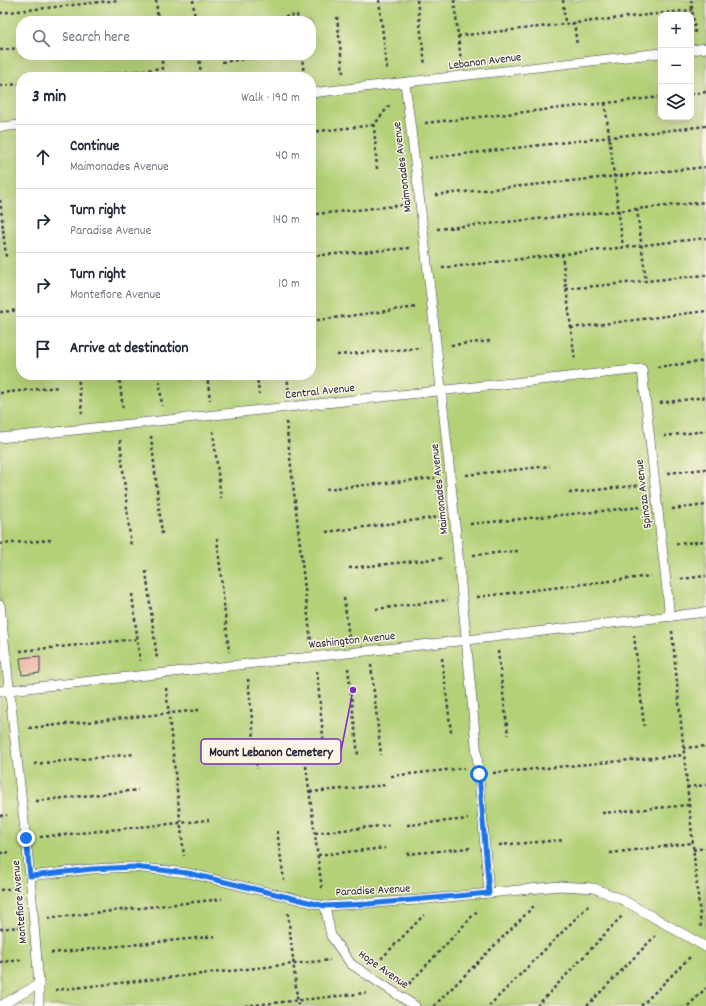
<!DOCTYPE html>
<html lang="en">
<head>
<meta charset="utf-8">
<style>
  :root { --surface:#fff; --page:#f2f2f3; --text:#1f2937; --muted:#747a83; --line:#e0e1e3 }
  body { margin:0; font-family:Dekko,sans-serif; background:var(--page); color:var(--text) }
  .controls { position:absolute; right:12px; top:12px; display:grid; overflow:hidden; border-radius:8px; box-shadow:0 4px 16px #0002 }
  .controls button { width:36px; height:36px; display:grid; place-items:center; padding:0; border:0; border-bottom:1px solid var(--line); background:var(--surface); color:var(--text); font:20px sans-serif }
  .stop { position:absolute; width:12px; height:12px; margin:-9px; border:3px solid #1a73e8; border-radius:50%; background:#fff }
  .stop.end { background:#1a73e8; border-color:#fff; box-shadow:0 1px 4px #0008 }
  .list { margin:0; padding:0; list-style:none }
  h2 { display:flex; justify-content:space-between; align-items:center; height:52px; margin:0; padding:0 16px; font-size:17px }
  h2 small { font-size:13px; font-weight:400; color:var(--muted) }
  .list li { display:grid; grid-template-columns:26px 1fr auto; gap:12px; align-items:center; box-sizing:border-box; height:64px; padding:0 16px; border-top:1px solid var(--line) }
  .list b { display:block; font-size:15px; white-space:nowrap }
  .list p { margin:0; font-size:13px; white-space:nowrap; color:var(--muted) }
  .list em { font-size:13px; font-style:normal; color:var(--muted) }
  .icon { flex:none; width:22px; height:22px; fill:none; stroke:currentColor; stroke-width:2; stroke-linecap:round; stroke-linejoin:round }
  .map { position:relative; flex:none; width:706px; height:1006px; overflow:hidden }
  .search { position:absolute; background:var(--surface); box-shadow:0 4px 16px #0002; left:16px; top:16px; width:300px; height:44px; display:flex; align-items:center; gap:10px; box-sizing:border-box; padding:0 14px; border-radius:16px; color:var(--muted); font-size:15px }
  .panel { position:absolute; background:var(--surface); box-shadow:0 4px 16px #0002; left:16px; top:72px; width:300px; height:308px; border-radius:16px }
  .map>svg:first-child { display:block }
  .green { fill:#b4d178; stroke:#6b7a5a; fill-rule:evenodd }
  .building { fill:#ecaa99 }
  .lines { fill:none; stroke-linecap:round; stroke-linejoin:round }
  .service-casing { stroke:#403e4e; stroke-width:10 }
  .path { stroke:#403e4e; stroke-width:2.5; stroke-dasharray:3 3; stroke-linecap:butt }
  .service { stroke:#fff; stroke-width:9 }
  .route { stroke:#1a73e8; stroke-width:5 }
  .labels { text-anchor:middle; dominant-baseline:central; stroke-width:3; stroke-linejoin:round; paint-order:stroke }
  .street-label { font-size:12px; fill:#22223b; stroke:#fcf5e5 }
  .leader { fill:none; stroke:#7b2cbf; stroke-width:1.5 }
  .callout-dot { fill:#7b2cbf; stroke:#fcf5e5; stroke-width:1.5 }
  .callout { fill:#fcf5e5; stroke:#7b2cbf; stroke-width:1.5 }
  .callout-label { font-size:13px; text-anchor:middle; font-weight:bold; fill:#22223b }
</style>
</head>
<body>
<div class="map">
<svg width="706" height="1006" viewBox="0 0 706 1006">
  <rect width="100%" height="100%" fill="#fcf5e5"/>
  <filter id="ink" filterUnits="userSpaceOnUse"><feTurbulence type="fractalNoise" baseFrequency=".025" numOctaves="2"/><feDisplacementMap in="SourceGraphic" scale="8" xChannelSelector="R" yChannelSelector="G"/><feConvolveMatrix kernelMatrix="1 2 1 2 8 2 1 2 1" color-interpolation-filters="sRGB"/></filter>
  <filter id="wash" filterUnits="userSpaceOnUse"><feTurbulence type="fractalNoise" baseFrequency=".012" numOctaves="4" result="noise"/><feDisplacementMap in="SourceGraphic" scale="16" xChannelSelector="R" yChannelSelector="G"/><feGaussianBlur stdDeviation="0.9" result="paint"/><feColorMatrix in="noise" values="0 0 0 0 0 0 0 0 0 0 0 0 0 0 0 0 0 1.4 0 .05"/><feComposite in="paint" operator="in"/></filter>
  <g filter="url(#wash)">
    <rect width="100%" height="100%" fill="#ebdfbb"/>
    <path class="green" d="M 0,0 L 706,0 L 706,1006 L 0,1006 ZM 661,15 L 691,15 L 691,117 L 661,117 ZM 21,21 L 311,21 L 311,55 L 21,55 ZM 21,77 L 311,77 L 311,375 L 21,375 Z"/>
    <g id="blocks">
      <path class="building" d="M 40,656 L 40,673 L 22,675 L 20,658 Z"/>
    </g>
  </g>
  <g filter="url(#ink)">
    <use href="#blocks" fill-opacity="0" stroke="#403e4e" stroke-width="1"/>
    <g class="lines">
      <g class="service-casing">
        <g id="service">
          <path d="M 691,50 L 706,48"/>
          <path d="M 405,83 C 440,352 466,623 489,893"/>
          <path d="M 311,93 L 661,53"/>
          <path d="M 0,127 L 21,125"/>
          <path d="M 0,438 L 642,369 L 670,617"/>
          <path d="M 0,605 L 30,876 L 39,984 L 39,1006"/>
          <path d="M 0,691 L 467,640 L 706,612"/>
          <path d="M 30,876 L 92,869 L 133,867 L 188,873 L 325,906 L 418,900 L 560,886 L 594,888 L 623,900 L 706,947"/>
          <path d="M 325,906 L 331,936 L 351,964 L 415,1006"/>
          <path d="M 0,1006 L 39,984"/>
        </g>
      </g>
      <g class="path">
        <path d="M 156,0 L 158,21"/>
        <path d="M 193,0 L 195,21"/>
        <path d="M 379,0 L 387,69"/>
        <path d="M 417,0 L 425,65"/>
        <path d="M 454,0 L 461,61"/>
        <path d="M 563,0 L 565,23"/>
        <path d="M 691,0 L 695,33"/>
        <path d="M 0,13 L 119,0"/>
        <path d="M 337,17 L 343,73"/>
        <path d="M 255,21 L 297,15 L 298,21"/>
        <path d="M 574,22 L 577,46"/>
        <path d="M 458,36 L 692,10"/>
        <path d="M 0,50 L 21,48"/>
        <path d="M 161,55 L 164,77"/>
        <path d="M 199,55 L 201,77"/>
        <path d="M 302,55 L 304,77"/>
        <path d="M 222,62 L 277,55"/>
        <path d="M 83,77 L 163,68"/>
        <path d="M 0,86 L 21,84"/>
        <path d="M 691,94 L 706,92"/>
        <path d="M 605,103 L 623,247"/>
        <path d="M 425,123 L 661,97"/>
        <path d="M 311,132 L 374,125"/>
        <path d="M 429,158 L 706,126"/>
        <path d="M 377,169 L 374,125 L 391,103"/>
        <path d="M 435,195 L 706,167"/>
        <path d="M 0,200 L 6,257"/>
        <path d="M 637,209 L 646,281"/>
        <path d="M 316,214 L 405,205"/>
        <path d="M 437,229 L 706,202"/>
        <path d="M 562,254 L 575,361"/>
        <path d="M 311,256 L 410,248"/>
        <path d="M 442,268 L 706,238"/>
        <path d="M 566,289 L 706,275"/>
        <path d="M 0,312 L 21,310"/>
        <path d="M 311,321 L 417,307"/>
        <path d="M 571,328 L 706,311"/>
        <path d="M 451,345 L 490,341"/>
        <path d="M 337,355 L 421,348"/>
        <path d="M 657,367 L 706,361"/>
        <path d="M 78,375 L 82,413"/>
        <path d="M 119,375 L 123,410"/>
        <path d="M 159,375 L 162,406"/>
        <path d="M 207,375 L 210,400"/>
        <path d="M 257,375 L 259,394"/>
        <path d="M 287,375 L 289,393"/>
        <path d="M 0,393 L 59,387"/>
        <path d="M 660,403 L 706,397"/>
        <path d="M 286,422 L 311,642"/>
        <path d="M 213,431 L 221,498"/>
        <path d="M 151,436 L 162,534"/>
        <path d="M 664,436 L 706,431"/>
        <path d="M 120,440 L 131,547"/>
        <path d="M 668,473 L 706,469"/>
        <path d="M 466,475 L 550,466"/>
        <path d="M 326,489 L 435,478"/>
        <path d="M 569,493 L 641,485"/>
        <path d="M 672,509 L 706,505"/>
        <path d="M 470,524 L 642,507"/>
        <path d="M 326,532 L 440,517"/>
        <path d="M 217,538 L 229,652"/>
        <path d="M 0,544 L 51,540"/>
        <path d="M 676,544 L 706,541"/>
        <path d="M 473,555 L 518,551"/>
        <path d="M 349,568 L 444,558"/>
        <path d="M 146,571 L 157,659"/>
        <path d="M 681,579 L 706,576"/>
        <path d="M 132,594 L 140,661"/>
        <path d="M 477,597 L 651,576"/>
        <path d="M 344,598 L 349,638"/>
        <path d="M 376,609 L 448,600"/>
        <path d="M 672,631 L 701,927"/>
        <path d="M 634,635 L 644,726"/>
        <path d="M 20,651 L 137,639"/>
        <path d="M 498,651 L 508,735"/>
        <path d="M 442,658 L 451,732"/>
        <path d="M 371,665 L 381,755"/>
        <path d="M 348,668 L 358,755"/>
        <path d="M 317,671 L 325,758"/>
        <path d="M 248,679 L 257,769"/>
        <path d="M 166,688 L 184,856"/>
        <path d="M 29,728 L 200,710"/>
        <path d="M 683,748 L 706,746"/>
        <path d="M 34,764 L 134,754"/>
        <path d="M 306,766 L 322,889"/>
        <path d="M 493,773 L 684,755"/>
        <path d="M 391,776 L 464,768"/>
        <path d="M 687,787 L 706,785"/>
        <path d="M 310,792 L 386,785"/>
        <path d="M 36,801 L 138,790"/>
        <path d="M 602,813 L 689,805"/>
        <path d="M 0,816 L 7,815"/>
        <path d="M 407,825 L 468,819"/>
        <path d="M 277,831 L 284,880"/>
        <path d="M 315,833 L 389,825"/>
        <path d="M 40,837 L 209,820"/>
        <path d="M 499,845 L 564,840"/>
        <path d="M 693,850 L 706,848"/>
        <path d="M 0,853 L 11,852"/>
        <path d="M 610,853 L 692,843"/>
        <path d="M 407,854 L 470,848"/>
        <path d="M 318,855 L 385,848"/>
        <path d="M 0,890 L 15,888"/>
        <path d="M 288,913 L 298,1006"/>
        <path d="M 48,918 L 222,899"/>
        <path d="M 0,929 L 19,927"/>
        <path d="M 51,953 L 217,936"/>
        <path d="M 0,962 L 22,960"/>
        <path d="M 377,963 L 424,915"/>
        <path d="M 409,984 L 478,910"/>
        <path d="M 55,990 L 330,960"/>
        <path d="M 245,1006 L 366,993"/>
        <path d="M 434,1006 L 536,904"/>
        <path d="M 489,1006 L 590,904"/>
        <path d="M 537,1006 L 622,916"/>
        <path d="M 587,1006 L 655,936"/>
        <path d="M 641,1006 L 690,957"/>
        <path d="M 688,1006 L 706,988"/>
      </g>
      <use href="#service" class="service"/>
    </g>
  </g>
  <g class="lines" filter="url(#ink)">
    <path class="route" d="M 26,838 L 30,876 L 92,869 L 133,867 L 188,873 L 325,906 L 368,904 L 489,893 L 479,774"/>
  </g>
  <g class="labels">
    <g class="street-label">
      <text transform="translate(485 62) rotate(-7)">Lebanon Avenue</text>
      <text transform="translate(403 167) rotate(-97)">Maimonades Avenue</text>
      <text transform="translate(320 392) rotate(-6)">Central Avenue</text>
      <text transform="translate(440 489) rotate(-96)">Maimonades Avenue</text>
      <text transform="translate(644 494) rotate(-97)">Spinoza Avenue</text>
      <text transform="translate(352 641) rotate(-6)">Washington Avenue</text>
      <text transform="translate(373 891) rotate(-3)">Paradise Avenue</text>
      <text transform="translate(20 902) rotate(-95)">Montefiore Avenue</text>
      <text transform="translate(383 970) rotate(35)">Hope Avenue</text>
    </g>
  </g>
  <path class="leader" d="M353 690L341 751"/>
  <circle class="callout-dot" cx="353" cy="690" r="4"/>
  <rect class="callout" x="201" y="739" width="140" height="25" rx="4"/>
  <g class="callout-label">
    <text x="271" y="756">Mount Lebanon Cemetery</text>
  </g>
</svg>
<div class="controls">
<button>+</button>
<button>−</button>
<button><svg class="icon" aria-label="layers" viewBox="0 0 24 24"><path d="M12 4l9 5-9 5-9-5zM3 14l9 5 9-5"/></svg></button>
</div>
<div class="stop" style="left:479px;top:774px"></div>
<div class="stop end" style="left:26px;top:838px"></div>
<div class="search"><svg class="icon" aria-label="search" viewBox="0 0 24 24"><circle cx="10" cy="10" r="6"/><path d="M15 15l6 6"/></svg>Search here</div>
<section class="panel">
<h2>3 min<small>Walk · 190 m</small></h2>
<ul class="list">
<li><svg class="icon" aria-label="ahead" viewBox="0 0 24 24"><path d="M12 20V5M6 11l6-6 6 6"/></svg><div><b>Continue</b><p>Maimonades Avenue</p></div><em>40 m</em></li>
<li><svg class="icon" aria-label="right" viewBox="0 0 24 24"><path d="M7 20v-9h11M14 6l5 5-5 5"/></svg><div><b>Turn right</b><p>Paradise Avenue</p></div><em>140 m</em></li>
<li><svg class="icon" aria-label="right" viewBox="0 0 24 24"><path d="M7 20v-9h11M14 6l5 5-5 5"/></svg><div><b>Turn right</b><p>Montefiore Avenue</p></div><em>10 m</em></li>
<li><svg class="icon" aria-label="arrive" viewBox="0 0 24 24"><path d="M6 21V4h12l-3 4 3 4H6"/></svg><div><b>Arrive at destination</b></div></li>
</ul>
</section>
</div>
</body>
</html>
